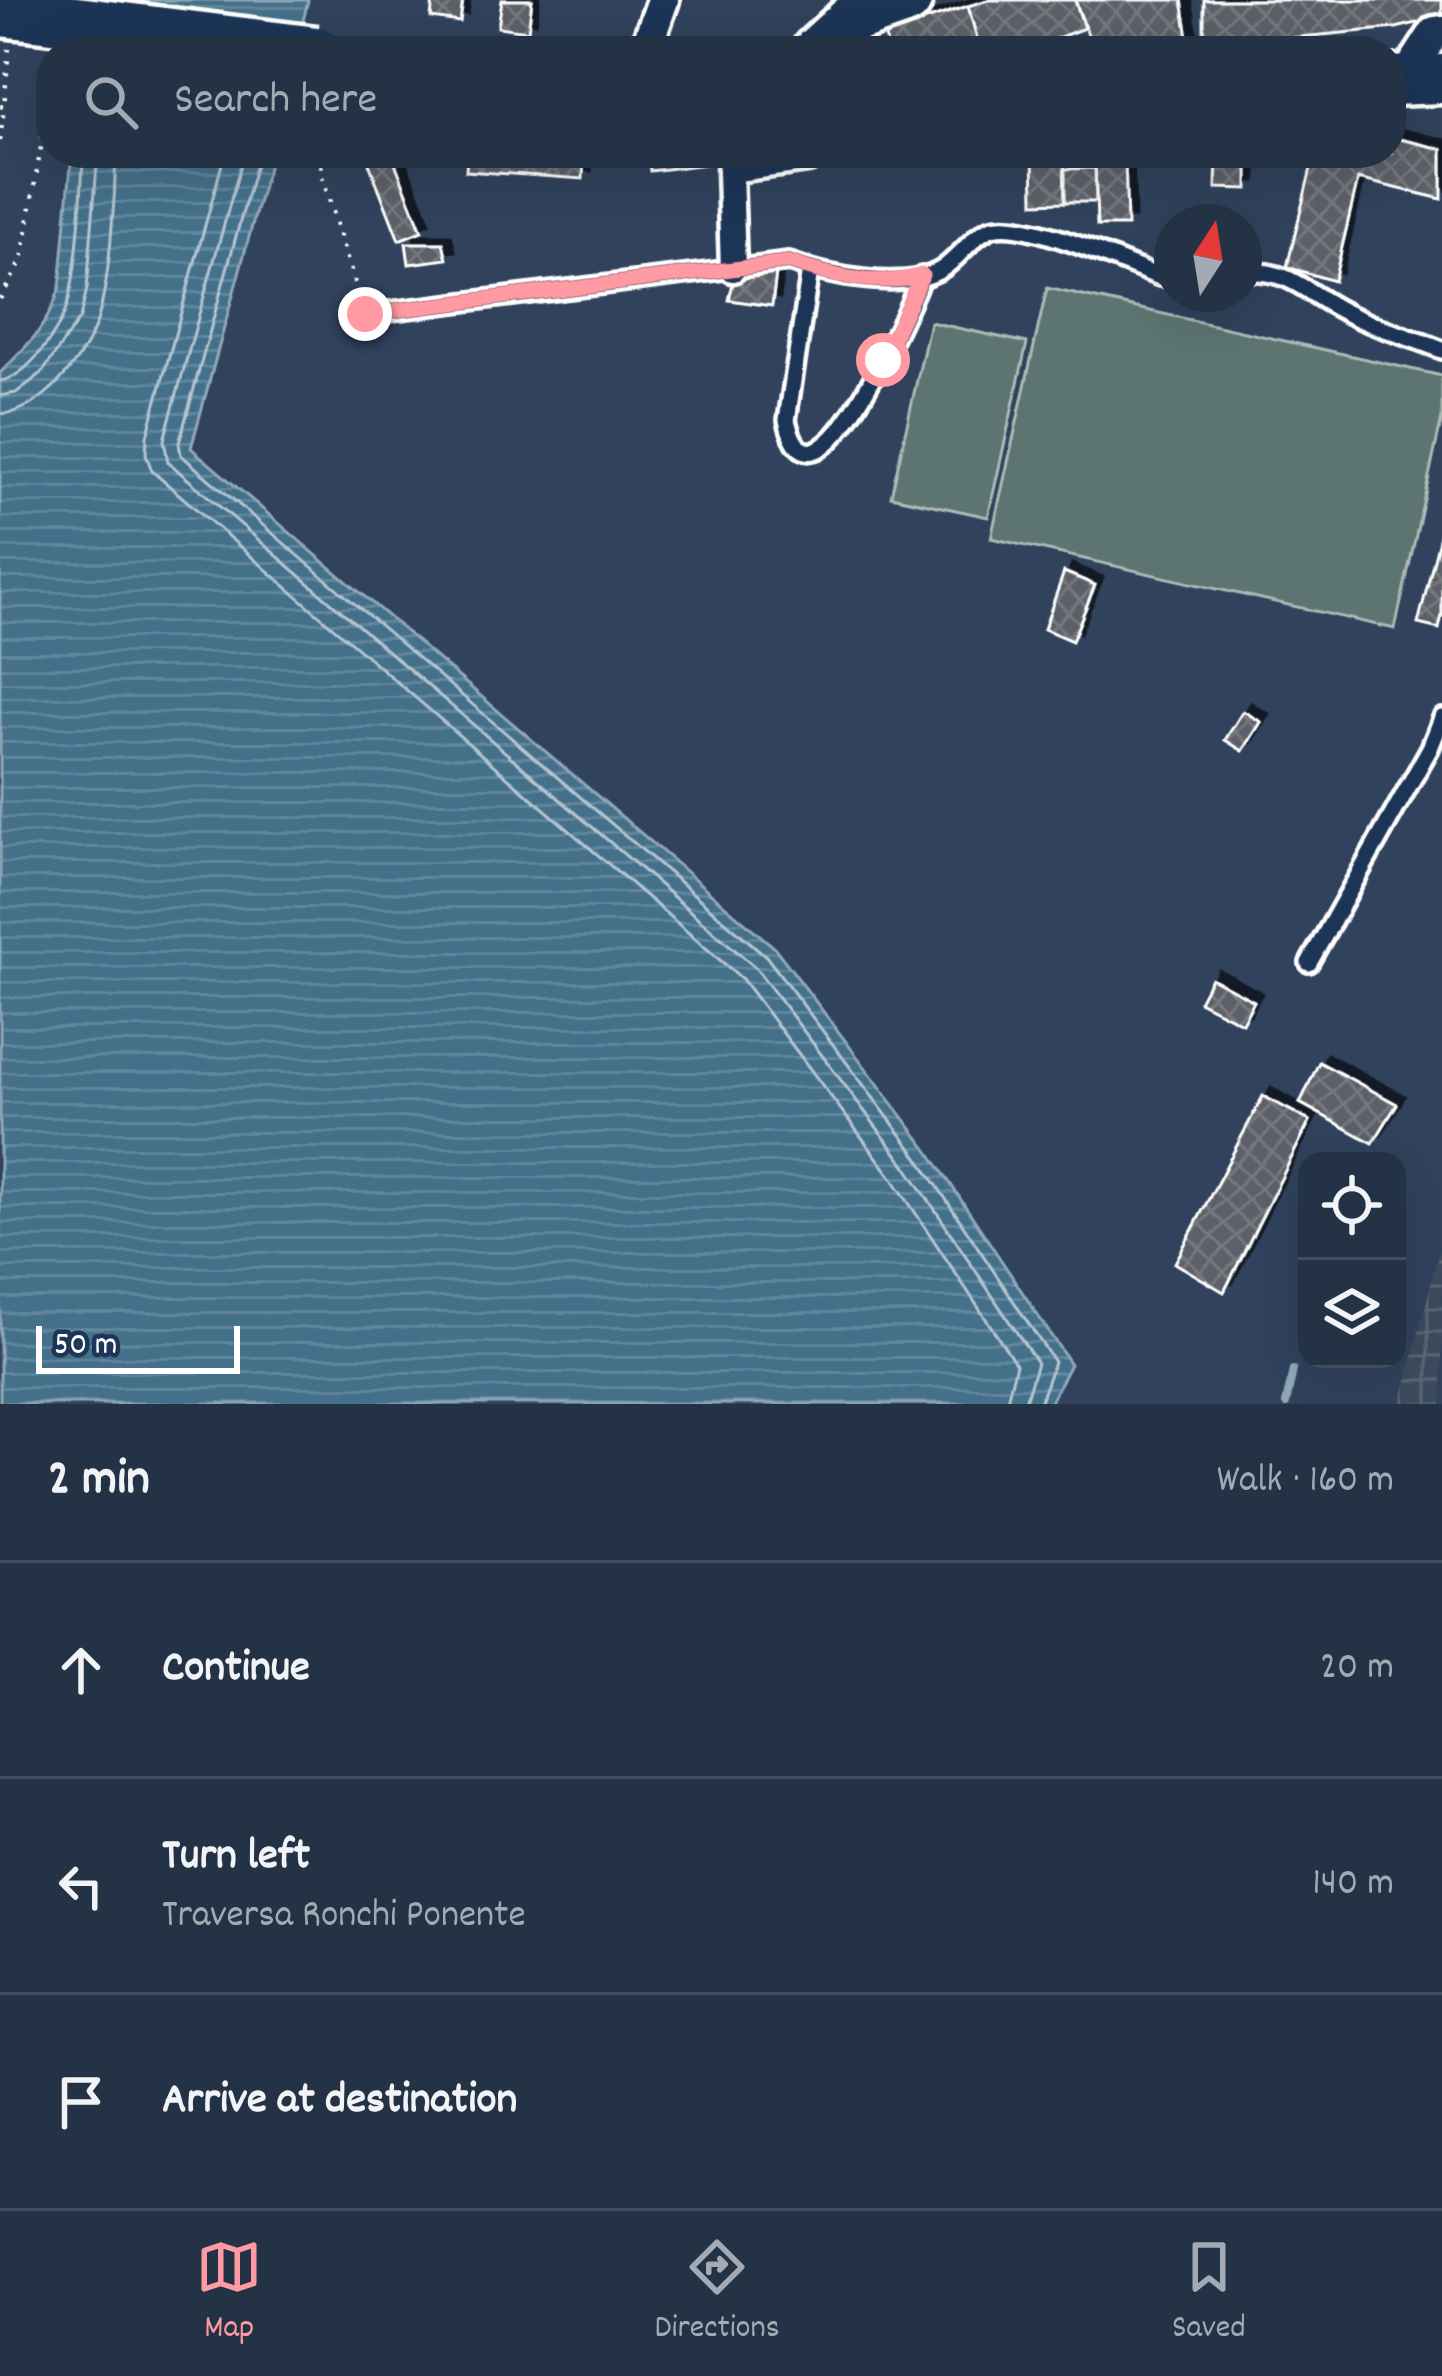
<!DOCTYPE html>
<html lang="en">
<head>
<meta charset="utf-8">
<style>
  :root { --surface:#243245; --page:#2c3a4c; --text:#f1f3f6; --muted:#a3aab3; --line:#414d5e; --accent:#ff9aa2 }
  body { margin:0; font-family:Dekko,sans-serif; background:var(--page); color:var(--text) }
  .controls { position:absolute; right:36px; bottom:36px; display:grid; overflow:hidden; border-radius:24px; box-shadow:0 12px 48px #0002 }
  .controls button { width:108px; height:108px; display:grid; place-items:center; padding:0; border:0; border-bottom:3px solid var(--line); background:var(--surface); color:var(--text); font:60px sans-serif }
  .compass { position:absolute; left:1154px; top:204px; width:108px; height:108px; border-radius:50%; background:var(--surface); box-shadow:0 12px 48px #0002; rotate:12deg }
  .scale { position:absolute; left:36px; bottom:30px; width:204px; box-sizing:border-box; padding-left:12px; border:6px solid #fff; border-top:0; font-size:33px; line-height:42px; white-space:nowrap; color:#fff; -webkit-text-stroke:9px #1d3557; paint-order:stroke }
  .stop { position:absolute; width:36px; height:36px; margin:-27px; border:9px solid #ff9aa2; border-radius:50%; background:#fff }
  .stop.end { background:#ff9aa2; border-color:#fff; box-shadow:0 3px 12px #0008 }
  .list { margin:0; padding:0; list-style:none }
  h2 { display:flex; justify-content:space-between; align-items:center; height:156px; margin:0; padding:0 48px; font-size:51px }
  h2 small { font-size:39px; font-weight:400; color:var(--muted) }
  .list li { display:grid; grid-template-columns:78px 1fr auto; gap:36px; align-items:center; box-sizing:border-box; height:216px; padding:0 48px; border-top:3px solid var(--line) }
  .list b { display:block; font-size:45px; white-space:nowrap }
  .list p { margin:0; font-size:39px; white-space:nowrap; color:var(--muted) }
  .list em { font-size:39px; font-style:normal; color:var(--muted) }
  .icon { flex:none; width:66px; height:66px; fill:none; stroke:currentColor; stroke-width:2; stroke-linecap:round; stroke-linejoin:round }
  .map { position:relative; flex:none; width:1442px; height:1404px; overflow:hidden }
  .search { position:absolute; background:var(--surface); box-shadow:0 12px 48px #0002; left:36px; right:36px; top:36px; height:132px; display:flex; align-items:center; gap:30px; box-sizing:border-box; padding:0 42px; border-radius:48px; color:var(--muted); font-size:45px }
  .sheet { height:804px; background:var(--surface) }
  nav { display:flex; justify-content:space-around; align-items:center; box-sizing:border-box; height:168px; border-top:3px solid var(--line); background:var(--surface); font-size:33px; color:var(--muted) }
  nav a { display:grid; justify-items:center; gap:6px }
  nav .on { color:var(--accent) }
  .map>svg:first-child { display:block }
  .industrial { fill:url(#industrial-grid) }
  .grass { fill:#5b7470; stroke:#adbab8; stroke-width:3 }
  .water { fill:url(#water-rules); stroke:#8fa9b9; stroke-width:3 }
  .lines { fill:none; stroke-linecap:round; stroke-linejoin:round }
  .shore { stroke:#b4c5d0; stroke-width:3 }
  .stream { stroke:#8fa9b9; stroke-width:8 }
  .building { fill:url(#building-cross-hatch); stroke:#fff; stroke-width:3; filter:url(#shadow) }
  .service-casing { stroke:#fff; stroke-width:24 }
  .pedestrian-casing { stroke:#fff; stroke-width:33 }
  .minor-casing { stroke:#fff; stroke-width:39 }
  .primary-casing { stroke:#fff; stroke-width:57 }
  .path { stroke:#fff; stroke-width:4.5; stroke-dasharray:3 9; stroke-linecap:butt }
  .service { stroke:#1d3557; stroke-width:15 }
  .pedestrian { stroke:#1d3557; stroke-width:24 }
  .minor { stroke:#1d3557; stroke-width:30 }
  .primary { stroke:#1d3557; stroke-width:48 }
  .primary-bridge-casing { stroke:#fff; stroke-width:57; stroke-linecap:butt }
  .primary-bridge { stroke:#1d3557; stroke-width:48 }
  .route { stroke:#ff9aa2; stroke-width:15 }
</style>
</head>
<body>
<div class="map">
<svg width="1442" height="1404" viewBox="0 0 1442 1404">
  <defs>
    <pattern id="industrial-grid" width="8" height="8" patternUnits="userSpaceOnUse" patternTransform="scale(3)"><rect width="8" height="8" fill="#3e4b5f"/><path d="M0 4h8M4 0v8" fill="none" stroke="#5b6677"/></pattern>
    <pattern id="water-rules" width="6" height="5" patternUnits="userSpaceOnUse" patternTransform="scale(3)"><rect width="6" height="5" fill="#446f8a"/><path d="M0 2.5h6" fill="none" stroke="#60859c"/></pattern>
    <pattern id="building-cross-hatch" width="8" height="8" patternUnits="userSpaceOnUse" patternTransform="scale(3)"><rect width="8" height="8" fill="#5d6067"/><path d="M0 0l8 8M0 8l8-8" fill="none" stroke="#75787e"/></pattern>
    <filter id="shadow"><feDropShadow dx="8" dy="-8" stdDeviation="0" flood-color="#0009"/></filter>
  </defs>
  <rect width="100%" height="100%" fill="#30425c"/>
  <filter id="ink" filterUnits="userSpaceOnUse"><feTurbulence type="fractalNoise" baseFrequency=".00833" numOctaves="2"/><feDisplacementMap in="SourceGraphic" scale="24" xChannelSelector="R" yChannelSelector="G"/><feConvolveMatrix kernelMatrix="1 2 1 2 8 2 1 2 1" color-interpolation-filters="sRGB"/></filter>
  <g filter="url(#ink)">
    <path class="industrial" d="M 1442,1239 L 1442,1404 L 1401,1404 Z"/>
    <g class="grass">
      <path d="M 1047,288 L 1442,376 L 1442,418 L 1395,629 L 991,538 Z"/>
      <path d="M 930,322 L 1027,343 L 988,517 L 891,496 Z"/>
    </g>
    <g class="water">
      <path d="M 92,0 L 308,0 L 296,51 L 84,51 Z"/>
      <path d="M 72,153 L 272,153 L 191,448 L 775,948 L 928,1150 L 1070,1364 L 1049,1404 L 0,1404 L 0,373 C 29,344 47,328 60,287 Z"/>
    </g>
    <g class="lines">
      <g class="shore">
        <path d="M 225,153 L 147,436 L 146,454 L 152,471 L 742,979 L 891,1176 L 1016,1364 L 1006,1404"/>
        <path d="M 244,153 L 164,440 L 168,462 L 755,967 L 906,1166 L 1037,1363 L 1024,1404"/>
        <path d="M 259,153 L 179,443 L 181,455 L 766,956 L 918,1157 L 1054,1362 L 1039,1404"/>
        <path d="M 0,381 C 27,378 60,330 67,306 C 78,270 82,192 83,153"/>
        <path d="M 0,396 L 16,393 L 42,373 L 80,318 L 87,289 L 98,153"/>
        <path d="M 0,414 C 41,413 85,358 97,321 C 110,283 115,196 116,153"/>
      </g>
      <path class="stream" d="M 1286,1404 L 1293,1370"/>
    </g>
    <g class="building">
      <path d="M 433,0 L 463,0 L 460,22 L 431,18 Z"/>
      <path d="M 502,0 L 532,0 L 528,31 L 498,27 Z"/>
      <path d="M 988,0 L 1075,0 L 1084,28 L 1031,48 L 980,50 L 968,6 Z"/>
      <path d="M 1075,0 L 1182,0 L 1189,44 L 1092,46 Z"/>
      <path d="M 1204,0 L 1442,0 L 1442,17 L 1396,28 L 1204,46 Z"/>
      <path d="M 968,6 L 980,50 L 889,51 L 884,34 Z"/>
      <path d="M 1391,137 L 1442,149 L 1442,199 L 1358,179 L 1334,281 L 1287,267 L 1314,156 L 1331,160 L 1333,153 L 1391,153 Z"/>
      <path d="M 365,153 L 391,153 L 422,231 L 399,240 Z"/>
      <path d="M 467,153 L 584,153 L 583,179 L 466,171 Z"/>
      <path d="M 648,153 L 796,153 L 650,171 Z"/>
      <path d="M 1033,153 L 1064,153 L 1065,202 L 1034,203 Z"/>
      <path d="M 1217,153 L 1248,153 L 1248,189 L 1216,188 Z"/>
      <path d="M 1125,158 L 1127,226 L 1097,226 L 1095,159 Z"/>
      <path d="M 1095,168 L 1096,202 L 1065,202 L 1065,169 Z"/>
      <path d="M 406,243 L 443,243 L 447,259 L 409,264 Z"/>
      <path d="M 776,273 L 772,306 L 729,300 L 734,279 Z"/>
      <path d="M 1442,527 L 1442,615 L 1439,629 L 1418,624 Z"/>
      <path d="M 1064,572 L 1095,585 L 1072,641 L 1044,629 Z"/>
      <path d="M 1243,711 L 1261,722 L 1243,751 L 1225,740 Z"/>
      <path d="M 1211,978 L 1254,1001 L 1242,1023 L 1199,1001 Z"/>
      <path d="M 1319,1062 L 1397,1104 L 1373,1143 L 1300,1103 Z"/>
      <path d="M 1263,1096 L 1310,1121 L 1224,1292 L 1175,1263 Z"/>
    </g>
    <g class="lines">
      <g class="service-casing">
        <g id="service">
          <path d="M 810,270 L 787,420 C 813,535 911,300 922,276"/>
          <path d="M 1244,272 C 1289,270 1300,288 1337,308 C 1369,326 1408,336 1442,350"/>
          <path d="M 366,314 L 789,262 C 827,276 906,292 942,269 C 959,258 974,234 992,228 C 1026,218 1124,264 1160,277 L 1172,276"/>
          <path d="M 1309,963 L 1430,748 L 1442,718"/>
        </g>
      </g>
      <g class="pedestrian-casing">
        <path id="pedestrian" d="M 733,269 L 730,170 L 808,159 L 808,153"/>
      </g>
      <g class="minor-casing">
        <g id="minor">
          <path d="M 645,51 L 663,0"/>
          <path d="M 1404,80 L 1435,32 L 1442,31"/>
        </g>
      </g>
      <g class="primary-casing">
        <g id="primary">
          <path d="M 0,12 L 36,16"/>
          <path d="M 817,51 L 852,19 L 907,0"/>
          <path d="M 1391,81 L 1442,79"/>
        </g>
      </g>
      <g class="path">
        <path d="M 0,106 L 4,107 L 9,49"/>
        <path d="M 0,141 L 4,107"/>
        <path d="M 322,153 L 321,173 L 359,297"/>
        <path d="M 0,299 L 22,260 L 51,87"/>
      </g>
      <use href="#service" class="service"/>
      <use href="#pedestrian" class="pedestrian"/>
      <use href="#minor" class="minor"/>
      <use href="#primary" class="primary"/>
      <g class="primary-bridge-casing">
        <path id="primary-bridge" d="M 36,16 L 316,51"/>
      </g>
      <use href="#primary-bridge" class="primary-bridge"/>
    </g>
  </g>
  <g class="lines" filter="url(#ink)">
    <path class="route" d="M 365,314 L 789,262 C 828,276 881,288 922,275 L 883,360"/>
  </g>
</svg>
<div class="controls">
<button><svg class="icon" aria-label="locate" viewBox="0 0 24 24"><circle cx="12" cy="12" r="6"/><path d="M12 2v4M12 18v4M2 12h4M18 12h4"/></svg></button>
<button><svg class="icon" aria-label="layers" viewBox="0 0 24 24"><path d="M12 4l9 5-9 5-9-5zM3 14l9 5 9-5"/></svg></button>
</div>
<svg class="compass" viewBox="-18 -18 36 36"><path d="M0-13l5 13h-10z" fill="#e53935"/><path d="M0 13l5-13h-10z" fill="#a3aab3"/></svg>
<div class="scale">50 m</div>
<div class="stop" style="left:883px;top:360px"></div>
<div class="stop end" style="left:365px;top:314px"></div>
<div class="search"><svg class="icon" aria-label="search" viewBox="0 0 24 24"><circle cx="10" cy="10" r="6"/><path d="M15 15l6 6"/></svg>Search here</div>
</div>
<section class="sheet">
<h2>2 min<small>Walk · 160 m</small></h2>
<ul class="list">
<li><svg class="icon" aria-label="ahead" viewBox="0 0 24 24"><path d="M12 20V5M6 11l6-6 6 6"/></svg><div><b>Continue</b></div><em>20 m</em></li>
<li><svg class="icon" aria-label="left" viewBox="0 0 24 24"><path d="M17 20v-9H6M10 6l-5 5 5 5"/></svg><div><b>Turn left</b><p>Traversa Ronchi Ponente</p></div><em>140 m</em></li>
<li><svg class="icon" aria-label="arrive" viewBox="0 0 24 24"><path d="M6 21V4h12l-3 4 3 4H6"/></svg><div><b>Arrive at destination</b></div></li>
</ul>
</section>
<nav>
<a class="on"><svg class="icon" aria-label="map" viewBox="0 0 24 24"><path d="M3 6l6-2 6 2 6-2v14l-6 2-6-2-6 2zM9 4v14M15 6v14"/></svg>Map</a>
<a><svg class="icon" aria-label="directions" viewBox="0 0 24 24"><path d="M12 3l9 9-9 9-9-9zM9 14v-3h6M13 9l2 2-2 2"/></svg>Directions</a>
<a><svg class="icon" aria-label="saved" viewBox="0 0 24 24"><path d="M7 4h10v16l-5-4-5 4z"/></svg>Saved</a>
</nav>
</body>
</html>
